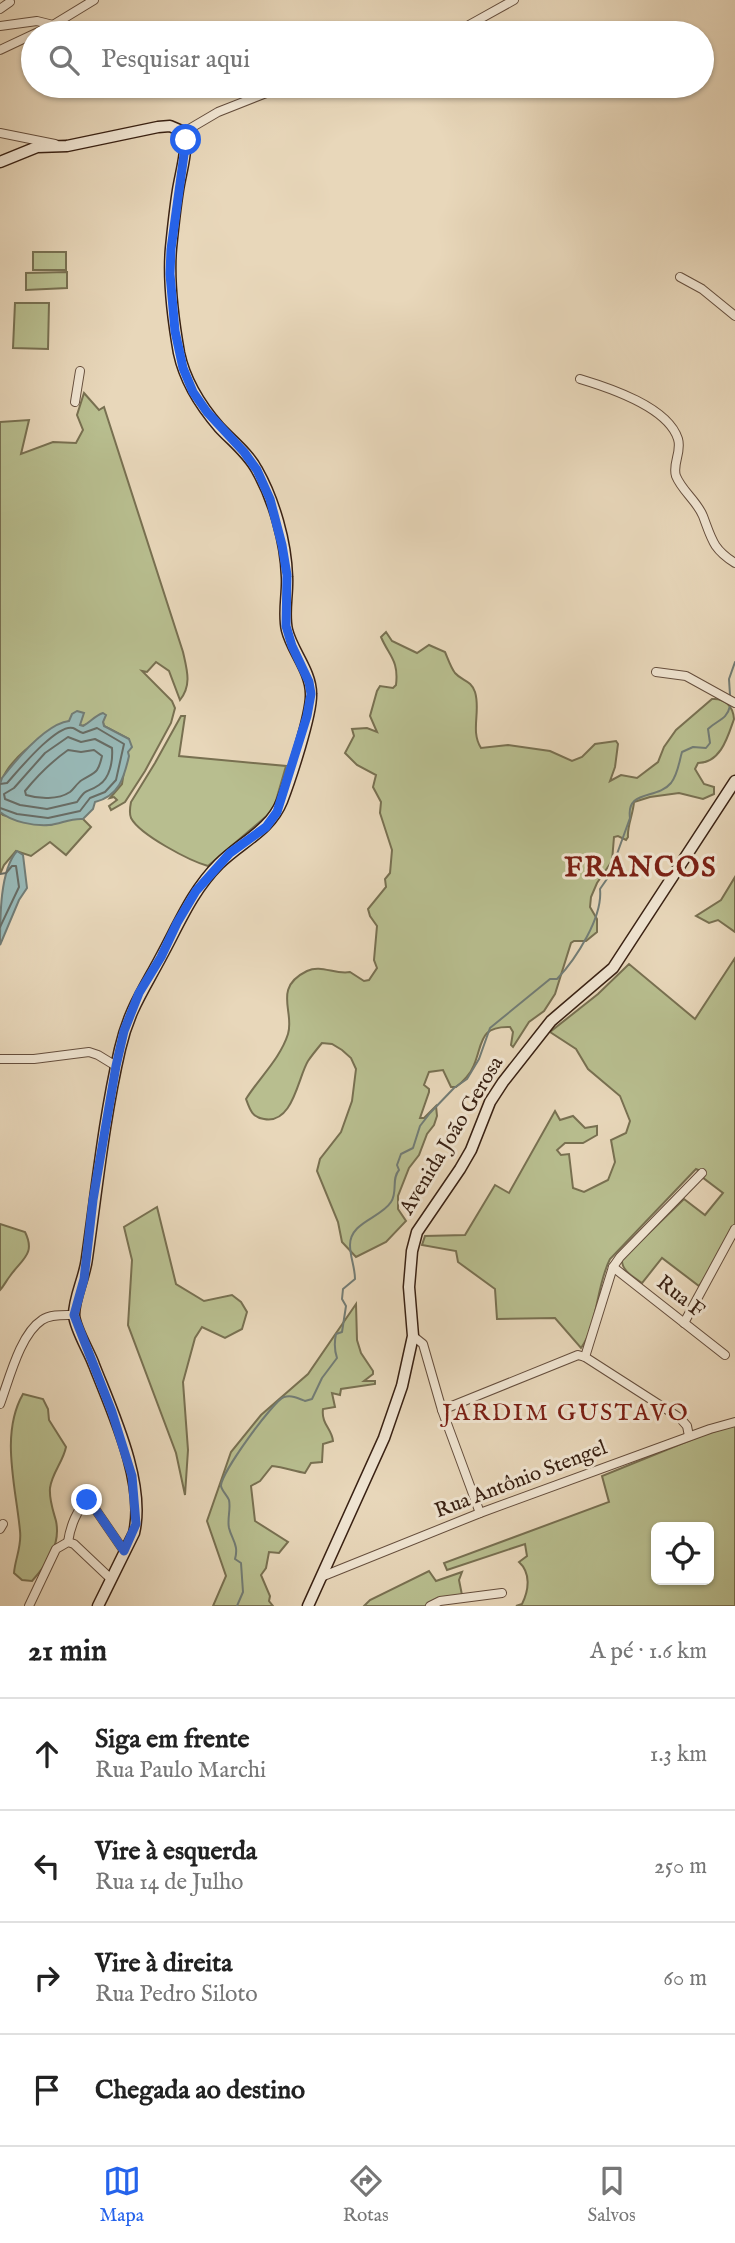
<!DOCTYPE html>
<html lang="pt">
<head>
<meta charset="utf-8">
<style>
  :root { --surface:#fff; --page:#f2f2f2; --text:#222; --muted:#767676; --line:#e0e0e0; --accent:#2563eb }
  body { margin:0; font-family:"IM FELL English",serif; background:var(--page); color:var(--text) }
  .controls { position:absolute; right:21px; bottom:21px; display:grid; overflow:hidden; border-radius:10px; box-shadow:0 2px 5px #0004 }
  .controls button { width:63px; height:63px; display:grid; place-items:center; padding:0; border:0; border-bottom:2px solid var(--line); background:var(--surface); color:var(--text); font:35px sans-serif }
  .stop { position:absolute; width:21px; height:21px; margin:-16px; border:5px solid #2563eb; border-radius:50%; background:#fff }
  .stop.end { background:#2563eb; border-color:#fff; box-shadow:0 2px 7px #0008 }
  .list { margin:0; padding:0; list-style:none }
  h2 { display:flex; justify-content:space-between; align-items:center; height:91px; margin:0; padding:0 28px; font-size:30px }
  h2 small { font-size:23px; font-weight:400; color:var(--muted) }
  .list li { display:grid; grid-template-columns:46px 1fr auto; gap:21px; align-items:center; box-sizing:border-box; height:112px; padding:0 28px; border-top:2px solid var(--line) }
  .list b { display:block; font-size:26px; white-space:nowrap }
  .list p { margin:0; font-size:23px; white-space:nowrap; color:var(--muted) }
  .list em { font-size:23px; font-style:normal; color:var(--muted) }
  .icon { flex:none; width:38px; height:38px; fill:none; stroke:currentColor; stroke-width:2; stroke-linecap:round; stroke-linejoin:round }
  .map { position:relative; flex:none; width:735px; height:1606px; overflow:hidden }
  .search { position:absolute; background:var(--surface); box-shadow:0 2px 5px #0004; left:21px; right:21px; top:21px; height:77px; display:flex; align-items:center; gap:18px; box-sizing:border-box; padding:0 24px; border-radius:38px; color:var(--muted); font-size:26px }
  .sheet { height:539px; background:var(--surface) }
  nav { display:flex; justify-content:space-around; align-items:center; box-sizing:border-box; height:98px; border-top:2px solid var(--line); background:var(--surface); font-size:19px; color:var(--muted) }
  nav a { display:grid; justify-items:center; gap:4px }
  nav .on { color:var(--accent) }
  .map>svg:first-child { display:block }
  .green { fill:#b8be8f; stroke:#787051; stroke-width:2; fill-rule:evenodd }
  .water { fill:#98b8b6; stroke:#727c75; stroke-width:2 }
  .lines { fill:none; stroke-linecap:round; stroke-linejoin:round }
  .shore { stroke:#686c64; stroke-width:2 }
  .stream { stroke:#727c75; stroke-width:2 }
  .street-casing { stroke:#654e3d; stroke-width:10 }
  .secondary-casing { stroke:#392113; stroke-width:13 }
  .street { stroke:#f0e5d2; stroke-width:8 }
  .secondary { stroke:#f0e5d2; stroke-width:10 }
  .route { stroke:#2563eb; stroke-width:9 }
  .labels { text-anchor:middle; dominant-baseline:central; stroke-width:6; stroke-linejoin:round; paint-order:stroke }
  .street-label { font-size:21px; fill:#392113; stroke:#f0e5d2 }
  .quarter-label { font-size:24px; letter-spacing:2px; fill:#7a1f14; stroke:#f0e5d2 }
  .district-label { font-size:28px; font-weight:bold; letter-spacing:2px; fill:#7a1f14; stroke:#f0e5d2 }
</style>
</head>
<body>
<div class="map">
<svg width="735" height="1606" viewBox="0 0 735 1606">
  <rect width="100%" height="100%" fill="#e8d7ba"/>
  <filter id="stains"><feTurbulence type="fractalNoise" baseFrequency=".00286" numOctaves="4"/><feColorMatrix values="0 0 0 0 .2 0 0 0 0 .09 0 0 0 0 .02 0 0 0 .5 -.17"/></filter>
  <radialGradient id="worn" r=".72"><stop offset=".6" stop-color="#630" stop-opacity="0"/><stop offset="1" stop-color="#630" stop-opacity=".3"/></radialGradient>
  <g class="green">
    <rect x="33" y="252" width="33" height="18"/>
    <path d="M 67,272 L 67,288 L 26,290 L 26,273 Z"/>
    <path d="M 15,303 L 49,303 L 48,349 L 13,348 Z"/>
    <path d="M 84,393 L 99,410 L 104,407 L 183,652 C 187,670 192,685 180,700 L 169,671 L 156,662 L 147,672 L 142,671 L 172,701 L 175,708 L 171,723 L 145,771 L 125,802 L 111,810 L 109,806 L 117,800 L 114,797 L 110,798 L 122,784 L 129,739 L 104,726 L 103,722 L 91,722 L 83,726 L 69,721 C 43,737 11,754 0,784 L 0,422 L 29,420 L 21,454 L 53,442 L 76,443 L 83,430 L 77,415 Z"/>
    <path d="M 386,632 L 392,641 L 417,653 L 429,645 L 445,652 C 448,659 451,668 455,673 C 462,681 471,680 475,692 C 481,711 470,731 481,748 L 508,745 L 550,751 L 572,761 L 582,757 L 595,744 L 616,741 L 618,744 L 615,767 L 610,781 L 621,775 L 637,778 L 658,762 L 664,747 L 676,730 L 712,699 C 725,698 733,706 734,719 C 728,736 721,763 698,763 L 695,769 L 704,784 L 714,787 L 714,794 L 703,799 L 679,793 L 650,797 L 634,802 C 633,815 627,826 628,837 L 626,840 L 618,836 L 614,837 L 612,861 L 597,883 L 591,897 L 590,907 L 597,919 L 597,932 L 586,941 L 574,941 L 571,943 L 555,994 L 544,1011 L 529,1022 L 513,1047 L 511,1045 L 513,1032 L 510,1027 C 479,1026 483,1043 474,1065 C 471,1073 463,1082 456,1087 L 451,1087 L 443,1070 L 429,1072 L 424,1085 L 429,1089 L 429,1092 L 420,1118 L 424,1118 L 436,1106 L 437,1116 L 434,1125 L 427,1134 L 419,1155 L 409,1168 L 398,1196 L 398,1209 L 406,1221 L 386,1242 L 356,1257 L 342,1242 L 338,1222 L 317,1171 L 320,1159 L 341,1132 L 352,1101 L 356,1069 L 351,1058 L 342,1050 L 332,1044 L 322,1043 C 317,1049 312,1055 308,1061 C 298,1077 293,1125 264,1119 C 252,1117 250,1110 246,1099 C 259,1078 280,1059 288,1034 C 295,1012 272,988 307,971 C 321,964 335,975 350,972 L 364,981 L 369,980 L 377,968 L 374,960 L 377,926 L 370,916 L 368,909 L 386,887 L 385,879 L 390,873 L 392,850 L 380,813 L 381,802 L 373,787 L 376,775 L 357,765 L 345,753 L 354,736 L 352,729 L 367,728 L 377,732 L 370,716 L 377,691 L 380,686 L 393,688 L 396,685 C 399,660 389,656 381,637 Z"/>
    <path d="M 181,716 L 185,716 L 179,756 L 286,766 L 275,804 L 269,814 L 208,866 C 190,861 140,835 131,818 C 129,813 130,807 131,802 L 155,763 Z"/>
    <path d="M 0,812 L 3,815 L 50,825 L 73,818 L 83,819 L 91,827 L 66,855 L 50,842 L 31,856 L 16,851 L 4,865 L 0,874 Z"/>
    <path d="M 735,877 L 735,932 L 718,920 L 709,923 L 696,916 L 721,900 Z"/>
    <path d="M 735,958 L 735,1224 L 704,1279 L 699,1286 L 662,1258 L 642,1283 C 634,1277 621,1271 622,1259 L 684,1199 L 705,1215 L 723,1193 L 702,1177 L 705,1173 L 696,1169 L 610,1259 C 596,1286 598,1325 581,1348 L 555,1318 L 497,1319 L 495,1289 L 458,1262 L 456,1251 L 422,1245 L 425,1236 L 465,1235 L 495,1185 L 509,1193 L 555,1111 L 560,1120 L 573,1116 L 585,1128 L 597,1126 L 597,1135 L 583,1143 L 565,1143 L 557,1150 L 561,1155 L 569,1154 L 573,1188 L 584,1192 L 608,1180 L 615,1162 L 611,1140 L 626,1133 L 630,1121 L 620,1096 L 588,1069 L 576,1049 L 550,1032 L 598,994 L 629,964 L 695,1019 Z"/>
    <path d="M 157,1207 L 176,1284 L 204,1301 L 232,1295 L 241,1302 L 247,1312 L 242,1329 L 225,1338 L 202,1327 L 195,1338 L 183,1382 L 188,1450 L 185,1495 L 176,1453 L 128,1325 L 132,1260 L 124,1227 Z"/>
    <path d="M 0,1224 L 25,1232 C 36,1254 22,1259 10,1276 C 6,1281 4,1286 0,1290 Z"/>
    <path d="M 356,1304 L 357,1340 L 361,1353 L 373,1371 L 373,1374 L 364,1381 L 375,1381 L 375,1384 L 341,1389 L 340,1395 L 332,1393 L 335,1407 L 323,1409 C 321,1424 332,1429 333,1441 L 323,1444 L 322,1462 L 311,1463 L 305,1473 C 294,1471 283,1467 272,1466 L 260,1481 L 251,1486 L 255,1521 L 288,1542 L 279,1553 L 269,1552 L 266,1568 L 261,1575 L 270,1596 L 269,1601 L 273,1606 L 213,1606 L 226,1576 L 207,1521 L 231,1452 L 261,1415 L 308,1374 Z"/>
    <path d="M 23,1394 L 43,1399 L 48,1409 L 49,1420 L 66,1447 C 63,1462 52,1473 50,1488 C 49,1500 53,1510 56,1521 C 61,1545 47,1564 32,1581 L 22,1580 L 14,1573 C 15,1559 22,1546 20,1531 C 16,1487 0,1434 23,1394 Z"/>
    <path d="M 735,1425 L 735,1606 L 516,1606 L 522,1604 C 529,1590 531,1573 519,1562 L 527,1556 L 525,1544 L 447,1570 L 444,1563 L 609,1502 L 602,1476 L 703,1435 ZM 656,1527 L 709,1527 L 709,1580 L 656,1580 Z"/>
    <path d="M 429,1571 L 436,1581 L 462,1572 L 459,1580 L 462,1595 L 440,1599 L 425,1606 L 364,1606 L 370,1600 Z"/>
  </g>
  <g class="water">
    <path d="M 77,711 L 84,713 L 80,725 L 83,726 C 91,722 94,716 103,713 L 106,715 L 103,722 L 104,726 L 129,739 L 132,747 L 128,752 L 129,756 C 124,778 119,796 95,802 L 93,809 L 83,819 C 70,818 61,824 49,825 C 34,826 12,822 0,812 L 0,784 L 2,778 C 16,760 45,724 69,721 L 72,714 Z"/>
    <path d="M 17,851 L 23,855 L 27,888 L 19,900 L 0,945 C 0,917 0,870 17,851 Z"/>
  </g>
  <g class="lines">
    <g class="shore">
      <path d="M 68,737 L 81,742 L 95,739 L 112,748 C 113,761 110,778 99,785 C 86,794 88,786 77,802 L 47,809 L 20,805 L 5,799 L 4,794 L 14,788 L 45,753 Z"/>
      <path d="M 68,750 L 81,752 L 94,750 L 102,756 C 98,774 95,772 82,780 C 77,783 74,789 70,792 C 58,800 39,799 26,795 L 25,791 C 38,775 51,762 68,750 Z"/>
      <path d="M 0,784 L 7,783 C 17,772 57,723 73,728 C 76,729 79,732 83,733 L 97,728 L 124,744 L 116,780 L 105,792 L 90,798 L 80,811 L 48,818 L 17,814 L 0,808"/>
      <path d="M 0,874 L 6,873 L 12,866 L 16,866 L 19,887 L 0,927"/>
    </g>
    <g class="stream">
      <path d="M 730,695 L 729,679 L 735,662"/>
      <path d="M 237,1606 L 243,1592 L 241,1563 L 235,1559 C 239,1545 232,1540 229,1528 C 227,1519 231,1509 229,1500 C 227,1495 222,1491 221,1486 C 220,1474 274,1400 284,1397 C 292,1395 298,1398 305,1401 L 312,1399 L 322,1378 L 337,1358 C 334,1349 334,1343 336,1334 L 342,1332 L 346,1306 L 342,1299 L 343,1289 L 355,1279 C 355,1267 350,1257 350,1245 C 350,1222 381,1218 391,1202 C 398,1192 391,1179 399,1170 L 397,1165 L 401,1154 L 413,1148 L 420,1126 L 430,1113 L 454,1088 L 467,1079 L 479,1059 L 490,1028 L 550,979 L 557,979 C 576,959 603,917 600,889 L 609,876 L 630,818 C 626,789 657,800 671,783 C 678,774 679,762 682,752 L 693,747 L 706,748 L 710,743 L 708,729 C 717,720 727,720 730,706"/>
    </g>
    <g class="street-casing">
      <g id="street">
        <path d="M 0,9 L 10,2"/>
        <path d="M 0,26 L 37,21 L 53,25"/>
        <path d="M 460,33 L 469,25 L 514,0"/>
        <path d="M 0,50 L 53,25 L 94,0"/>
        <path d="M 184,132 L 218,112 L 284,86"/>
        <path d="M 0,133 L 55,144"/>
        <path d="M 680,277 L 702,289 L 735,316"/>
        <path d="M 580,379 C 610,388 668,407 678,439 C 682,452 672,464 676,476 C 682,491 697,501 703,516 C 712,540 713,549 735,563"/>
        <path d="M 75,402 L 80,371"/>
        <path d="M 656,672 L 686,676 L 735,703"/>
        <path d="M 0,1059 L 34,1059 L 89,1052 L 98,1055 L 116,1066"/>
        <path d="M 613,1267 L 725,1355"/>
        <path d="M 684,1323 L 735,1229"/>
        <path d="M 413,1336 L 423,1344 L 442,1410 L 480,1513"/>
        <path d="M 585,1357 L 613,1267 L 620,1257 L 702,1173"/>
        <path d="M 0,1404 C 9,1380 20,1334 42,1320 C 50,1314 64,1315 74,1315"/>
        <path d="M 442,1410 L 578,1355 L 585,1357 L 680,1418 L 687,1426 L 689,1436"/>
        <path d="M 0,1529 L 3,1524"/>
        <path d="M 68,1542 C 70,1528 77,1507 89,1500 L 124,1551"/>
        <path d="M 321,1577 L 480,1513 L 710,1429 L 735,1422"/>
        <path d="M 29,1606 L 56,1549 L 68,1542 L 74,1544 L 111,1579"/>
        <path d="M 430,1606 L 440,1601 L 502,1593"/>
      </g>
    </g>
    <g class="secondary-casing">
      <g id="secondary">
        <path d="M 0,162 L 37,147 L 67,146 L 158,127 L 170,126 L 184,132 C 188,151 181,171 178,190 C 175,209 173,228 171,248 C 168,282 173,319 179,353 C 185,381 200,405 219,427 C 232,441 248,453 257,470 C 274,500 286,542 287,577 C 288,594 283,613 287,630 C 292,651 311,671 311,694 C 312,714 290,780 282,801 C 270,831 241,842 219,864 C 192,891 179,924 161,957 C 143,991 129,1010 120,1049 C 104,1118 97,1188 87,1258 C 85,1277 74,1297 74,1315 C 75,1329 89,1351 94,1365 C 112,1411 146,1483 134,1533 L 98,1606"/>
        <path d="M 308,1606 L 384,1438 L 402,1386 L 413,1336 L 409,1287 L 412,1251 L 417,1232 L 460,1169 L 471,1150 L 490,1102 L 503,1082 L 551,1021 L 613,968 L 735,781"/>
      </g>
    </g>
    <use href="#street" class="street"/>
    <use href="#secondary" class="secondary"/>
  </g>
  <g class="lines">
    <path class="route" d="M 87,1500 L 89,1500 L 124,1551 L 136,1524 L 132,1476 L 112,1412 L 74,1315 L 84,1279 L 93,1200 L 116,1066 L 124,1031 L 139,993 L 161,957 L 177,923 L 196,891 L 230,853 L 266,827 L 277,812 L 307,716 L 311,694 L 309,682 L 292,646 L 286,626 L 287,575 L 282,545 L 270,499 L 257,470 L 244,452 L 207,412 L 193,392 L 183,368 L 175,331 L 170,274 L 171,249 L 186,140"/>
  </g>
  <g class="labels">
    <g class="street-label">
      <text transform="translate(452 1136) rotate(-59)">Avenida João Gerosa</text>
      <text transform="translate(680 1297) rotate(38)">Rua F</text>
      <text transform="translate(521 1480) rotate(-21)">Rua Antônio Stengel</text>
    </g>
    <g class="quarter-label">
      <text x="566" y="1413">JARDIM GUSTAVO</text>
    </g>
    <g class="district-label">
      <text x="641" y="868">FRANCOS</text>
    </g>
  </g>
  <rect width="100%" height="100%" filter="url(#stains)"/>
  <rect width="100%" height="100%" fill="url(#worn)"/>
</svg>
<div class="controls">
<button><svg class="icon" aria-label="locate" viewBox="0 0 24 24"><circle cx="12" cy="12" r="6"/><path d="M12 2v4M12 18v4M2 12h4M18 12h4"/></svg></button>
</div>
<div class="stop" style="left:186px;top:140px"></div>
<div class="stop end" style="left:87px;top:1500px"></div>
<div class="search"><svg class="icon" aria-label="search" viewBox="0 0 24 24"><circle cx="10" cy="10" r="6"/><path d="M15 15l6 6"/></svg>Pesquisar aqui</div>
</div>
<section class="sheet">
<h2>21 min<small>A pé · 1.6 km</small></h2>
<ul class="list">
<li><svg class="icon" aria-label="ahead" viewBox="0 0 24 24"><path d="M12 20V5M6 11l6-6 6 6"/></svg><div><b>Siga em frente</b><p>Rua Paulo Marchi</p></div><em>1.3 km</em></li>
<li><svg class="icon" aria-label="left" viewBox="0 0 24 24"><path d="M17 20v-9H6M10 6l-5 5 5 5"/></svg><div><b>Vire à esquerda</b><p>Rua 14 de Julho</p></div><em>250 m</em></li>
<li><svg class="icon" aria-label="right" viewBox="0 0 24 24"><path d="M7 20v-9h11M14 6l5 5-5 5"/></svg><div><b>Vire à direita</b><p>Rua Pedro Siloto</p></div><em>60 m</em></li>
<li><svg class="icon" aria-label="arrive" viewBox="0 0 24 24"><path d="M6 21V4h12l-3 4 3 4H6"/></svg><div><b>Chegada ao destino</b></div></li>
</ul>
</section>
<nav>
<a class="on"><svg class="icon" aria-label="map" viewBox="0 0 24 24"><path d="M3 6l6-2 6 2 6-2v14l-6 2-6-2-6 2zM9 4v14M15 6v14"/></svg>Mapa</a>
<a><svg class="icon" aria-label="directions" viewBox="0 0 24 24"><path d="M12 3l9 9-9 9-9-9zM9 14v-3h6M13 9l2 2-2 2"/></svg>Rotas</a>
<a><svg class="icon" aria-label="saved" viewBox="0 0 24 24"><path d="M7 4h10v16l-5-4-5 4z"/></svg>Salvos</a>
</nav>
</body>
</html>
